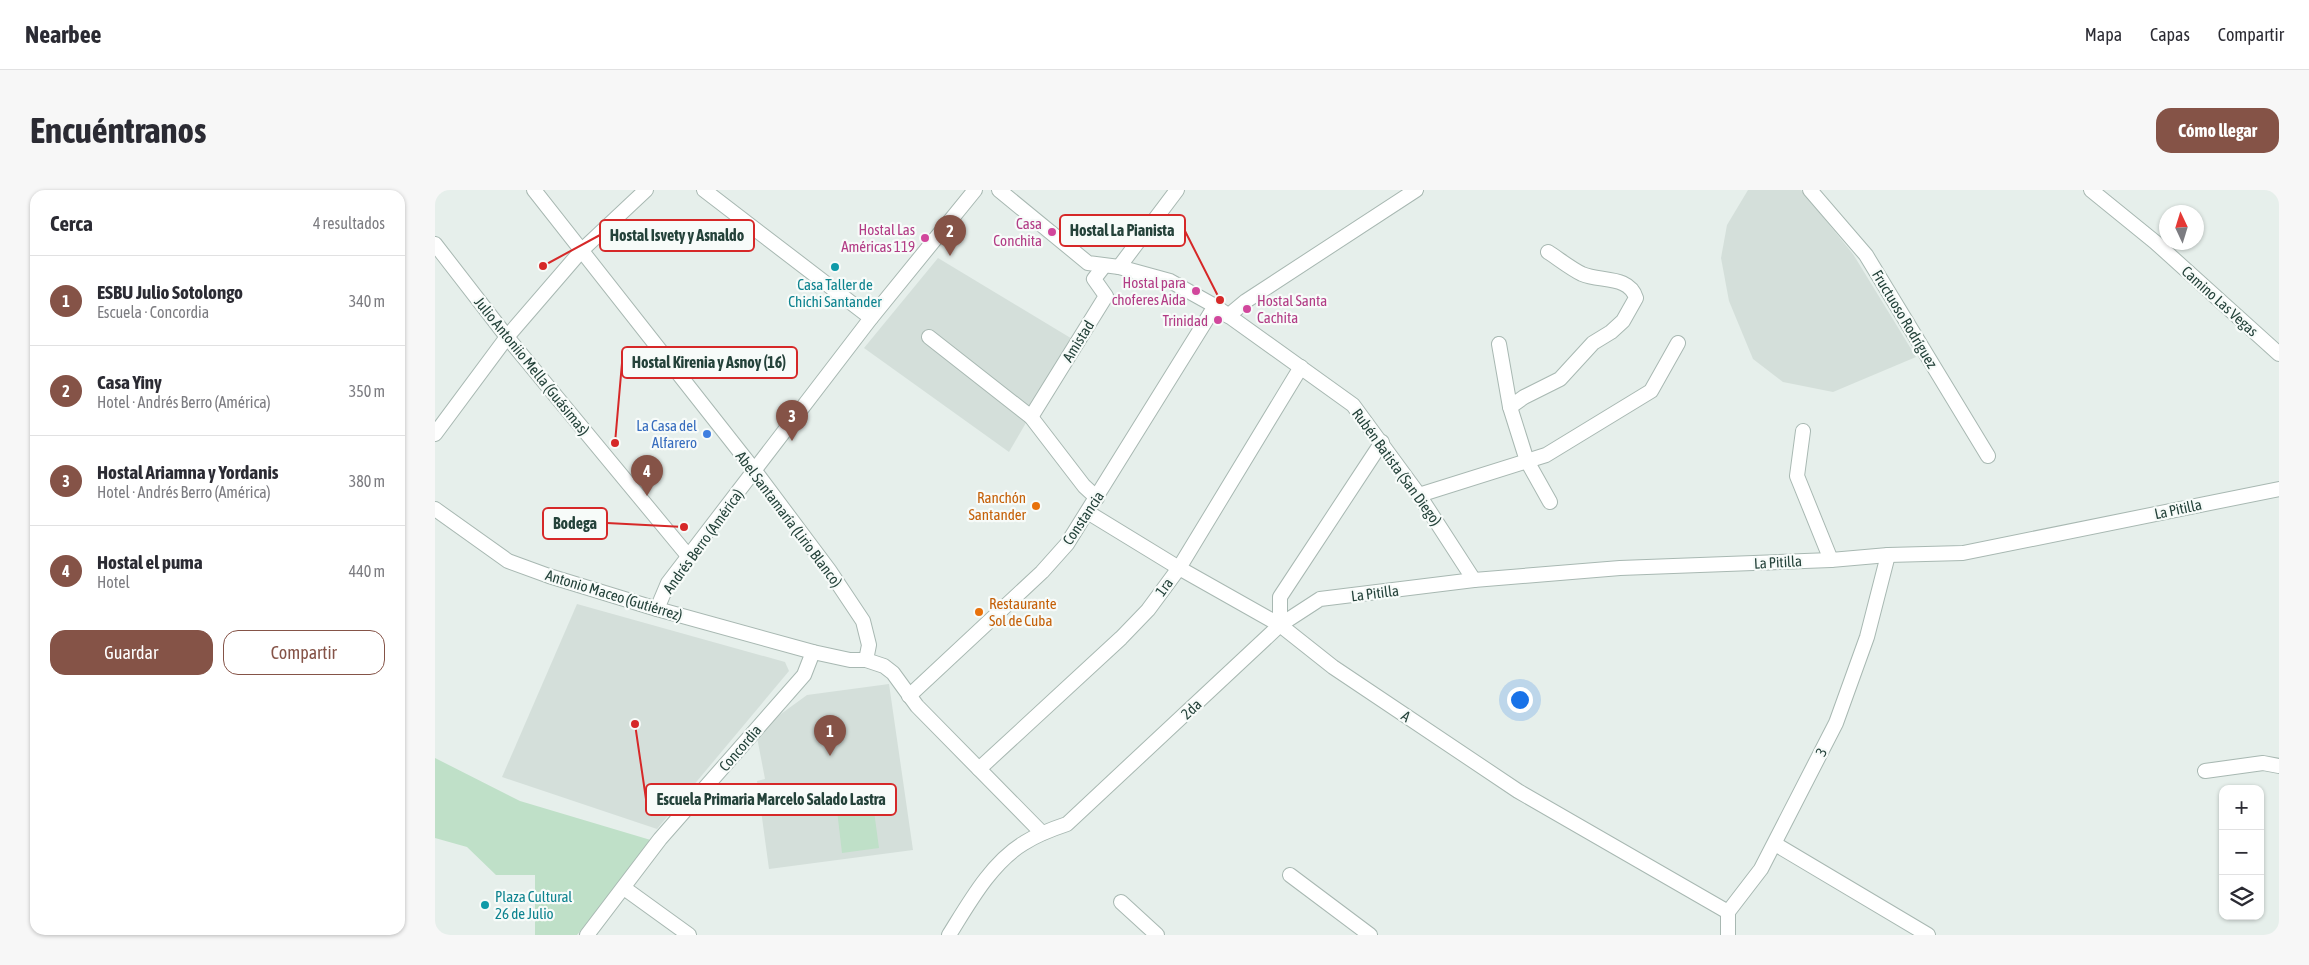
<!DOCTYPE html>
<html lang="es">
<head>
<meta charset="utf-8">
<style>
  :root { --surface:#fff; --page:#f7f7f7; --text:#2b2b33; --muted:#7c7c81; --line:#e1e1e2; --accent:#855347 }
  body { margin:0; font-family:"Asap Condensed",sans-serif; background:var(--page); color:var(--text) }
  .controls { position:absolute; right:15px; bottom:15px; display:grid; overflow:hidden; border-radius:10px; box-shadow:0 1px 4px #0004 }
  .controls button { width:45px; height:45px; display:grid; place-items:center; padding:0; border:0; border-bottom:1px solid var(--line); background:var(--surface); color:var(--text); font:25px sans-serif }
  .compass { position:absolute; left:1724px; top:15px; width:45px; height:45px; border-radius:50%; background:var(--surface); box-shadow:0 1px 4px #0004; rotate:356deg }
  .you { position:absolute; left:1084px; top:509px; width:18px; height:18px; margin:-12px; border:4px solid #fff; border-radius:50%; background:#1a73e8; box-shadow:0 0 0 8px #1a73e833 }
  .badge { display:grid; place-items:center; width:32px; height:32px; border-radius:50%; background:var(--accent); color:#fff; font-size:16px; font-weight:700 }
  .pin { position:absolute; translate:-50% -41px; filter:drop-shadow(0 1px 2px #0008) }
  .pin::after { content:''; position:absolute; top:26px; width:18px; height:15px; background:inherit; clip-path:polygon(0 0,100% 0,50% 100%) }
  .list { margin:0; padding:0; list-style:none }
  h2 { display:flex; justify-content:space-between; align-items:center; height:65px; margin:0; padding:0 20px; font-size:21px }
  h2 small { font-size:16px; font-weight:400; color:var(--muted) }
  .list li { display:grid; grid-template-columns:32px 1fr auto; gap:15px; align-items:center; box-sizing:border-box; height:90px; padding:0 20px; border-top:1px solid var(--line) }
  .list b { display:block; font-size:19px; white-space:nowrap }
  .list p { margin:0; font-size:16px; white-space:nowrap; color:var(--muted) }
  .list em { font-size:16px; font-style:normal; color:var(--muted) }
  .actions { display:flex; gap:10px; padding:15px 20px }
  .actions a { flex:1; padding:11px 0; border:1px solid var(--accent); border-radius:15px; text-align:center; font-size:18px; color:var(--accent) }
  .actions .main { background:var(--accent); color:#fff }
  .icon { flex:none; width:28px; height:28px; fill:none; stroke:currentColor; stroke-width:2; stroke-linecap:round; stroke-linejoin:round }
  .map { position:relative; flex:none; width:1844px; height:745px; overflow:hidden; border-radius:15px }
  header { display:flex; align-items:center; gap:30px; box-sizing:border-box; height:70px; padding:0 25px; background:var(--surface); border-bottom:1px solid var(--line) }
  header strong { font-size:24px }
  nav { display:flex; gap:28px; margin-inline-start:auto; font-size:18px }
  .intro { display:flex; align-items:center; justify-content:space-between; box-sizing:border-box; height:120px; padding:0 30px }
  h1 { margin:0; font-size:35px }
  .button { padding:12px 22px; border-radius:15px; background:var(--accent); color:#fff; font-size:18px; font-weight:700 }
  main { display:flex; gap:30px; padding:0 30px }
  aside { flex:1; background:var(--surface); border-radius:15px; box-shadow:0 1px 4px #0004 }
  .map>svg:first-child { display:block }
  .built { fill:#d4dfda }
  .green { fill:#bfe0c8 }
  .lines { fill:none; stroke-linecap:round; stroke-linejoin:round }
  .minor-casing { stroke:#a8b8b2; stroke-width:16 }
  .minor { stroke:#fff; stroke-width:14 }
  .hotel-dot { fill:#d1479c; stroke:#f7fbf9; stroke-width:2 }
  .culture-dot { fill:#0f9aa8; stroke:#f7fbf9; stroke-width:2 }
  .shop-dot { fill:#3f7fe0; stroke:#f7fbf9; stroke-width:2 }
  .food-dot { fill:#e8710a; stroke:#f7fbf9; stroke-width:2 }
  .labels { text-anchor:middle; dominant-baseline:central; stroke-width:4.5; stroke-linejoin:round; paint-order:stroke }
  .hotel-label { font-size:15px; fill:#b23c85; stroke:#f7fbf9; text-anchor:end }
  .culture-label { font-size:15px; fill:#0d838f; stroke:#f7fbf9 }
  .street-label { font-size:15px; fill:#24423a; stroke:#f7fbf9 }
  .shop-label { font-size:15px; fill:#366cbe; stroke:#f7fbf9; text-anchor:end }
  .food-label { font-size:15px; fill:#c56008; stroke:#f7fbf9; text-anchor:end }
  .leader { fill:none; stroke:#d62828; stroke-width:2 }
  .callout-dot { fill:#d62828; stroke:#f7fbf9; stroke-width:2 }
  .callout { fill:#f7fbf9; stroke:#d62828; stroke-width:2 }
  .callout-label { font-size:16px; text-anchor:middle; font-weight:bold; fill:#24423a }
</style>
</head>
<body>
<header>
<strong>Nearbee</strong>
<nav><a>Mapa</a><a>Capas</a><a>Compartir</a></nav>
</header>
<div class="intro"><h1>Encuéntranos</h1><a class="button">Cómo llegar</a></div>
<main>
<aside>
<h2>Cerca<small>4 resultados</small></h2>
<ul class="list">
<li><span class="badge">1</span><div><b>ESBU Julio Sotolongo</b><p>Escuela · Concordia</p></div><em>340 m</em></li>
<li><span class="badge">2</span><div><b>Casa Yiny</b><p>Hotel · Andrés Berro (América)</p></div><em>350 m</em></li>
<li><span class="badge">3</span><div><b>Hostal Ariamna y Yordanis</b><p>Hotel · Andrés Berro (América)</p></div><em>380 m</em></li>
<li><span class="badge">4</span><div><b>Hostal el puma</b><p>Hotel</p></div><em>440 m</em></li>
</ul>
<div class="actions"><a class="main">Guardar</a><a>Compartir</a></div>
</aside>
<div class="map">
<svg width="1844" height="745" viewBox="0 0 1844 745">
  <rect width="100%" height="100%" fill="#e6efeb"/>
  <g class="built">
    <path d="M 1313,0 L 1366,0 L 1418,64 L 1481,167 L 1398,202 L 1348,192 L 1318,169 L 1294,111 L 1286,68 L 1292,35 Z"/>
    <path d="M 503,68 L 639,150 L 574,262 L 429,158 Z"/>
    <path d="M 142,414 L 350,472 L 354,481 L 222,639 L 67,587 Z"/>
    <path d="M 454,494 L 478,660 L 334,679 L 322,591 L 330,589 L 321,542 L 372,505 Z"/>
  </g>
  <g class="green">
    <path d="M 0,568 L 85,611 L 219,651 L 142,745 L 100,745 L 100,685 L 61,685 L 32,657 L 0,648 Z"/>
    <path d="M 436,599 L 444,658 L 407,663 L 400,603 Z"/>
  </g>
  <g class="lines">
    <g class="minor-casing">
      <g id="minor">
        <path d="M 99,0 L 320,281 L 394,380 L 428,431 L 434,455 L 431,470"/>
        <path d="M 269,0 L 436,128"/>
        <path d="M 564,0 L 653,73 L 684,77 L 735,91 L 780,116 L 918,215 L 984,305 L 1039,390"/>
        <path d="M 1375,0 L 1431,65 L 1553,266"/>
        <path d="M 1656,0 L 1720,52 L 1844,164"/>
        <path d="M 0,54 L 72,147 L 254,367"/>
        <path d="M 684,77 L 742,0"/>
        <path d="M 793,126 L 811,111 L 981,0"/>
        <path d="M 494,147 L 596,227 L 649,296 L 662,308"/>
        <path d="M 1064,154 L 1075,217 L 1092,271 L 1115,312"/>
        <path d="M 1075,217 L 1089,207 L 1125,189 L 1158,153 L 1176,142 L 1188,131 L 1201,108 C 1194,85 1165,92 1147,84 C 1135,78 1124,69 1113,62"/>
        <path d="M 596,227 L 671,106 L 659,89 L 669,76"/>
        <path d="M 1368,241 L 1362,286 L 1396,370"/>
        <path d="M 0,244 L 72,147 L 147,60 L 211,0"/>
        <path d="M 984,305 L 1111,265 L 1216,201 L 1243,153"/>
        <path d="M 0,319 L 73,371 L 114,386 L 222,419 L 378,462 L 415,470 L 431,470 L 449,476 L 458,483 L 482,516 L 607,643"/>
        <path d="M 654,323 L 744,378 L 845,435 L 898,477 L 1083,601 L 1293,722"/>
        <path d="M 222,419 L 233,393 L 436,128 L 540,0"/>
        <path d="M 845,435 L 845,407 L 947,252"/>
        <path d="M 474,506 L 607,382 L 632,354 L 780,116"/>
        <path d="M 544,579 L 686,448 L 713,420 L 744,378 L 866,177"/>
        <path d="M 1770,581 L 1828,573 L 1844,576"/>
        <path d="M 1340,654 L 1493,745"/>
        <path d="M 855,685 L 935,745"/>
        <path d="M 189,698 L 254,745"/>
        <path d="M 686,712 L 722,745"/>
        <path d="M 152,745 L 225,649 L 369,485 L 378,462"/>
        <path d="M 514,745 C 534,713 556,673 589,653 C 603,644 617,639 632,634 L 845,435 L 885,409 L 1039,390 L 1185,378 L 1396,370 L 1453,365 L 1528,363 L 1844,299"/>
        <path d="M 1293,745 L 1293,722 L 1326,679 L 1401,533 L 1432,447 L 1453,365"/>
      </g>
    </g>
    <use href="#minor" class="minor"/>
  </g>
  <g class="hotel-dot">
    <circle cx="617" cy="42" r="5"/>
    <circle cx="490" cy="48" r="5"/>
    <circle cx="761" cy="101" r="5"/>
    <circle cx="812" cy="119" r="5"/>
    <circle cx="783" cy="130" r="5"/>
  </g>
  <g class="culture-dot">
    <circle cx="400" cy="77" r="5"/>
    <circle cx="50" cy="715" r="5"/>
  </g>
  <circle class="shop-dot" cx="272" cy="244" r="5"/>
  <g class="food-dot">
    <circle cx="601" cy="316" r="5"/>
    <circle cx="544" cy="422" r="5"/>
  </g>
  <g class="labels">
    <g class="hotel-label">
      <text x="607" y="33">Casa<tspan x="607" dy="17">Conchita</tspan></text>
      <text x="480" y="39">Hostal Las<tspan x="480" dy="17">Américas 119</tspan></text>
      <text x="751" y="92">Hostal para<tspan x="751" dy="17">choferes Aida</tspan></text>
      <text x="822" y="110" text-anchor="start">Hostal Santa<tspan x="822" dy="17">Cachita</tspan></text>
      <text x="773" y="130">Trinidad</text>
    </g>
    <g class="culture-label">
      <text x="400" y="94">Casa Taller de<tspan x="400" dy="17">Chichi Santander</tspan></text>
      <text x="60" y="706" text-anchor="start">Plaza Cultural<tspan x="60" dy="17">26 de Julio</tspan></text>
    </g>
    <g class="street-label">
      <text transform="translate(1785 111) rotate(42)">Camino Las Vegas</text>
      <text transform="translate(1470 129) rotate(59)">Fructuoso Rodríguez</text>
      <text transform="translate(643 151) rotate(-58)">Amistad</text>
      <text transform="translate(97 176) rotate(51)">Julio Antoniio Mella (Guásimas)</text>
      <text transform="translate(962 277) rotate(54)">Rubén Batista (San Diego)</text>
      <text transform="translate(1743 319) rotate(-12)">La Pitilla</text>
      <text transform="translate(648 328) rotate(-56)">Constancia</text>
      <text transform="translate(354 329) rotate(53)">Abel Santamaría (Lirio Blanco)</text>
      <text transform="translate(268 351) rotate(-54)">Andrés Berro (América)</text>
      <text transform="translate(1343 372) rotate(-3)">La Pitilla</text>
      <text transform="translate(729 397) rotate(-54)">1ra</text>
      <text transform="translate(940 403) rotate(-7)">La Pitilla</text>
      <text transform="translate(179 405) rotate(17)">Antonio Maceo (Gutiérrez)</text>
      <text transform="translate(756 519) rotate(-43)">2da</text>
      <text transform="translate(971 526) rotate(34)">A</text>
      <text transform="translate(305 558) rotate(-49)">Concordia</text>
      <text transform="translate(1386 562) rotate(-64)">3</text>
    </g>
    <g class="shop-label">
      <text x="262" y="235">La Casa del<tspan x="262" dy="17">Alfarero</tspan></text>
    </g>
    <g class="food-label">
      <text x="591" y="307">Ranchón<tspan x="591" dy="17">Santander</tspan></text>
      <text x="554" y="413" text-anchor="start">Restaurante<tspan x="554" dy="17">Sol de Cuba</tspan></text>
    </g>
  </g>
  <path class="leader" d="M785 110L750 41M108 76L165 45M180 253L187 173M249 337L172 333M200 534L211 609"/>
  <g class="callout-dot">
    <circle cx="785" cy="110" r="5"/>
    <circle cx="108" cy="76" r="5"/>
    <circle cx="180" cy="253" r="5"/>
    <circle cx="249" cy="337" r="5"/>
    <circle cx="200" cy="534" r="5"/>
  </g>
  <g class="callout">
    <rect x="625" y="25" width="125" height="31" rx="5"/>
    <rect x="165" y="30" width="154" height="31" rx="5"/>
    <rect x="187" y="157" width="175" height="31" rx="5"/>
    <rect x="108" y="318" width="64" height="31" rx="5"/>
    <rect x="211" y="594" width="250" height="31" rx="5"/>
  </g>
  <g class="callout-label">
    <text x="687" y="46">Hostal La Pianista</text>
    <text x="242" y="51">Hostal Isvety y Asnaldo</text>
    <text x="274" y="178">Hostal Kirenia y Asnoy (16)</text>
    <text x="140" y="339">Bodega</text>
    <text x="336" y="615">Escuela Primaria Marcelo Salado Lastra</text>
  </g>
</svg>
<div class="controls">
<button>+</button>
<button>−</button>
<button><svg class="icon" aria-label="layers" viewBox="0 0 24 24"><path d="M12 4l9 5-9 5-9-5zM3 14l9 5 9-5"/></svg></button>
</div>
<svg class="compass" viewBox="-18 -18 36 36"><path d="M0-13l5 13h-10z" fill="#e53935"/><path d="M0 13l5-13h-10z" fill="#7c7c81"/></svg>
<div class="you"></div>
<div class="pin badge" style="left:395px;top:566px">1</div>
<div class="pin badge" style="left:515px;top:66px">2</div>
<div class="pin badge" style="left:357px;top:251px">3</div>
<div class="pin badge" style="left:212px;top:306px">4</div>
</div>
</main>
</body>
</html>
